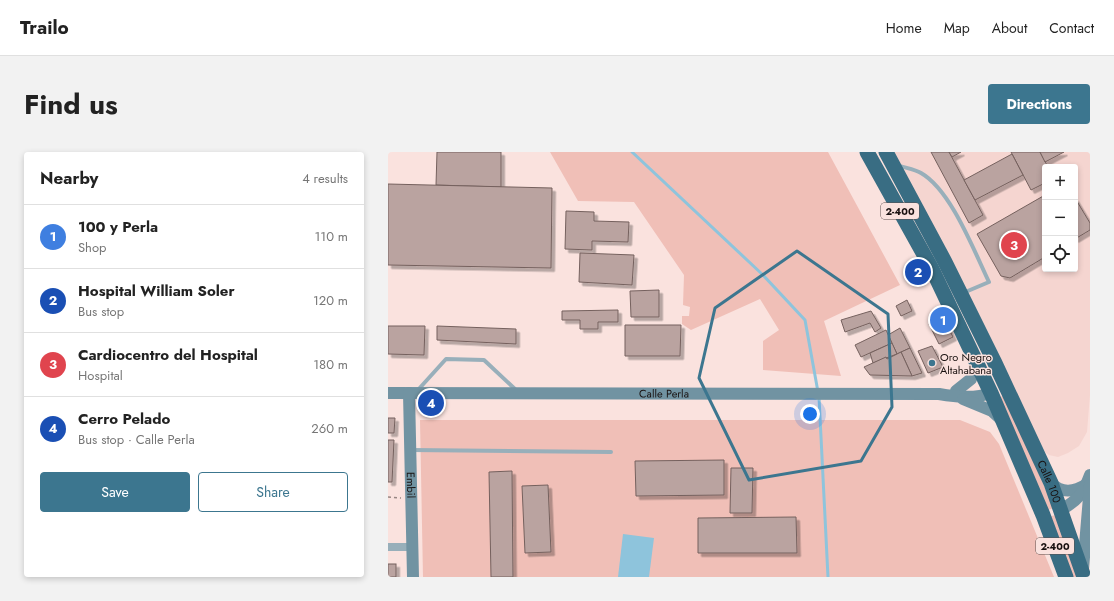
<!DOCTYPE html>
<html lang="en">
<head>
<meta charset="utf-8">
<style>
  :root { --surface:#fff; --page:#f2f2f2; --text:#222; --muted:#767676; --line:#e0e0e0; --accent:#3c768f }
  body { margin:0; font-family:Jost,sans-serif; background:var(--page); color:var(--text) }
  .controls { position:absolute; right:12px; top:12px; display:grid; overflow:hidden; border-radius:4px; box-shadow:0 2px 6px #0003 }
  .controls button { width:36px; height:36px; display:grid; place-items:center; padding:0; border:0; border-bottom:1px solid var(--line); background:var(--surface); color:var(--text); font:20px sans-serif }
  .you { position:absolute; left:422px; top:262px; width:14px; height:14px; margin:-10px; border:3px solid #fff; border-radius:50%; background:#1a73e8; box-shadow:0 0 0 6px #1a73e833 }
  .badge { display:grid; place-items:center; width:26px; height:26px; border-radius:50%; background:var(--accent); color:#fff; font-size:13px; font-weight:700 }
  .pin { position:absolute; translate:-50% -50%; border:2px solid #fff; box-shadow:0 1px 4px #0006 }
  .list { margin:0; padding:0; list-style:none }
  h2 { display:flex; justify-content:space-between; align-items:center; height:52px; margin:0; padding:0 16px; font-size:17px }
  h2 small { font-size:13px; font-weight:400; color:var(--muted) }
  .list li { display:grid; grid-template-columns:26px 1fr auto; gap:12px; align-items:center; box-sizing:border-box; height:64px; padding:0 16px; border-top:1px solid var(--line) }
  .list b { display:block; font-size:15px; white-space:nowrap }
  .list p { margin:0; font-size:13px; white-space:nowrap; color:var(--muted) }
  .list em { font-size:13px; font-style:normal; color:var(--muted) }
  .actions { display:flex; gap:8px; padding:12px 16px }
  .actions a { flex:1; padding:9px 0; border:1px solid var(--accent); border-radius:4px; text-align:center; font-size:14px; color:var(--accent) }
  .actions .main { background:var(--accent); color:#fff }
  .icon { flex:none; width:22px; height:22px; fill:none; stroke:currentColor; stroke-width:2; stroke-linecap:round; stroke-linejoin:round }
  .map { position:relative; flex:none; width:702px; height:425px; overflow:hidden; border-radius:4px }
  header { display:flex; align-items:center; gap:24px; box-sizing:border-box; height:56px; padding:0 20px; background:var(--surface); border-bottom:1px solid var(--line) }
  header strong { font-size:19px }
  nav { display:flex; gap:22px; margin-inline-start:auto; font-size:14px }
  .intro { display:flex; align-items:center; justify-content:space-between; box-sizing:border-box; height:96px; padding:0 24px }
  h1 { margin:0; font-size:28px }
  .button { padding:10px 18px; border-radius:4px; background:var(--accent); color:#fff; font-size:14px; font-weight:700 }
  main { display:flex; gap:24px; padding:0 24px }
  aside { flex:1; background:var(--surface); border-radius:4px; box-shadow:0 2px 6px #0003 }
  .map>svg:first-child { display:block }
  .built { fill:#f5d5d0; fill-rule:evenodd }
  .green { fill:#f0bfb7 }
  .water { fill:#8ec4dc }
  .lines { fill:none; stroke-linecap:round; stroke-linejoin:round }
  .stream { stroke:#8ec4dc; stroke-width:3 }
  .building { fill:#baa3a0; stroke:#75615e; filter:url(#shadow) }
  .path { stroke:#978683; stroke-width:1.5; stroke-dasharray:3 3; stroke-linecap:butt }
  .lane { stroke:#98afba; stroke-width:4 }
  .street { stroke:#98afba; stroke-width:8 }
  .secondary { stroke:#7193a2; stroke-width:12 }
  .highway { stroke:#396d83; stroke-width:15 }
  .marked { fill:none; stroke:#3c768f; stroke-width:3; stroke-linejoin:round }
  .poi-dot { fill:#3c768f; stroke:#fae2de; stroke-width:1.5 }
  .labels { text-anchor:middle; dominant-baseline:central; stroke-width:3; stroke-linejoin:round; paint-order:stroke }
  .shield { fill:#fae2de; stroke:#5c4f4d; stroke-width:1 }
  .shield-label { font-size:10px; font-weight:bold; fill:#18100f }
  .poi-label { font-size:11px; fill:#18100f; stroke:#fae2de; text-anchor:start }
  .street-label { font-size:11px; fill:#18100f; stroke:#fae2de }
</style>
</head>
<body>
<header>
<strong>Trailo</strong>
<nav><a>Home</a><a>Map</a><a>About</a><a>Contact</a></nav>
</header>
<div class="intro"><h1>Find us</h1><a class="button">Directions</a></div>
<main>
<aside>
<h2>Nearby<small>4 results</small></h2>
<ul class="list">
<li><span class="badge" style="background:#3f7fe0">1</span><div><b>100 y Perla</b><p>Shop</p></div><em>110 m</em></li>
<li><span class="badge" style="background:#1a4fb4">2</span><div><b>Hospital William Soler</b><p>Bus stop</p></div><em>120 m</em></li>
<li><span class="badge" style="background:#e0444e">3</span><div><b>Cardiocentro del Hospital</b><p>Hospital</p></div><em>180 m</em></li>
<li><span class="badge" style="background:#1a4fb4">4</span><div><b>Cerro Pelado</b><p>Bus stop · Calle Perla</p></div><em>260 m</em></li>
</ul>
<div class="actions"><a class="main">Save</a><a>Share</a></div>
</aside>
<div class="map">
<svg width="702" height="425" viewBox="0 0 702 425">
  <defs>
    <filter id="shadow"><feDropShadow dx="3.5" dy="3.5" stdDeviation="0" flood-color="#0004"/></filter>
  </defs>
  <rect width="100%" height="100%" fill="#fae2de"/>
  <path class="built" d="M 505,0 L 702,0 L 702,243 L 699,280 L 691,294 L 680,301 L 670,305 L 661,303 L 651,296 ZM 657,15 L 687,15 L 687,117 L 657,117 Z"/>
  <g class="green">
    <path d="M 162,0 L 440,0 L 512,133 L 436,169 L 453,224 L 375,218 L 375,189 L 391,178 L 372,147 L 303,178 L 294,172 L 294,164 L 301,164 L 302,155 L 295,153 L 296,123 L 246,50 L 190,49 Z"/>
    <path d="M 616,244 L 666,356 L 660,358 L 611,245 Z"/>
    <path d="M 32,268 L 572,268 L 602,280 L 611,292 L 666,425 L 35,425 Z"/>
    <path d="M 669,363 L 690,425 L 684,425 L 663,364 Z"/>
  </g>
  <path class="water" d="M 235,382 L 266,386 L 261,425 L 230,425 Z"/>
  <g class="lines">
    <g class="stream">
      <path d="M 244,0 L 375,123 L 417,168 L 430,240"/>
      <path d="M 431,245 L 440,425"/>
    </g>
  </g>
  <g class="building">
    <path d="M 49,0 L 113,0 L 113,35 L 48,33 Z"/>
    <path d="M 543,0 L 561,0 L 595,63 L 581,71 Z"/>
    <path d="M 561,0 L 573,0 L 564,5 Z"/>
    <path d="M 623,0 L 652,0 L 660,15 L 657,15 L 657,31 L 643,38 Z"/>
    <path d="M 652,0 L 676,0 L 657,10 Z"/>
    <path d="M 624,2 L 635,23 L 587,48 L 576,28 Z"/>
    <path d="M 0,32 L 164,36 L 163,116 L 0,113 Z"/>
    <path d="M 657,43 L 657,105 L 622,126 L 613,124 L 589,82 Z"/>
    <path d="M 687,46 L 702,71 L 702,78 L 687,87 Z"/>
    <path d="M 178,59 L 206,60 L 206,69 L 241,70 L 240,90 L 204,89 L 204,98 L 177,97 Z"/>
    <path d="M 192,101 L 246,103 L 244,133 L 191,130 Z"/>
    <path d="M 271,138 L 271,165 L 243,165 L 242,139 Z"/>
    <path d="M 519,148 L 524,159 L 513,164 L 508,154 Z"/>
    <path d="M 230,158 L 230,170 L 210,170 L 210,177 L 192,177 L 192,168 L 174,168 L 174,159 Z"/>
    <path d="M 483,159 L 493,176 L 487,180 L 482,171 L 457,180 L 453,168 Z"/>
    <path d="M 555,165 L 565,185 L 551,192 L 541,172 Z"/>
    <path d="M 237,173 L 293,173 L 292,204 L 237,204 Z"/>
    <path d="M 0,174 L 37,174 L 36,203 L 0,202 Z"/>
    <path d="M 49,174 L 128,177 L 128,192 L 49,188 Z"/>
    <path d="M 512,176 L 522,196 L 509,202 L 500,183 Z"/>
    <path d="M 498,178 L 504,191 L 473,205 L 467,193 Z"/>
    <path d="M 504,191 L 509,202 L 485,211 L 482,201 Z"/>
    <path d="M 544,194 L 555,215 L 540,221 L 530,199 Z"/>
    <path d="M 522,196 L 534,221 L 524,224 L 513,200 Z"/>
    <path d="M 513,200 L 524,224 L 482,223 L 476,215 L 498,205 L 499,207 Z"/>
    <path d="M 0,266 L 7,266 L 6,281 L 0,281 Z"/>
    <path d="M 0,288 L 6,288 L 4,330 L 0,330 Z"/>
    <path d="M 336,308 L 336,343 L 248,344 L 247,309 Z"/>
    <path d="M 343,316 L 365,316 L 364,361 L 342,361 Z"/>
    <path d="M 124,319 L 125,425 L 103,425 L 101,320 Z"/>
    <path d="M 160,333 L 163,400 L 137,401 L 134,334 Z"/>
    <path d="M 408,365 L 409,401 L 310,401 L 310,366 Z"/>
    <rect x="0" y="412" width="8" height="13"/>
  </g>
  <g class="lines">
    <path class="path" d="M 0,345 L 13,346"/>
    <g class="lane">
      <path d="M 509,13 C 517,16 526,17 533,21 C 563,38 586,99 601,130 L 575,141"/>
      <path d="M 29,239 L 58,207 L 96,208 L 128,238"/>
      <path d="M 23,298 L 223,300"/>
    </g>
    <path class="street" d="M 0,395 L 24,395"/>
    <g class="secondary">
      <path d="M 568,239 L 583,227 L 588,210"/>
      <path id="s1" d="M 0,241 L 551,242 C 568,245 587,247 603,241"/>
      <path id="s2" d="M 21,241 L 25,425"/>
      <path d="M 575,247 L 604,259 L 615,269"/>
      <path d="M 663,331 C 674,342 686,340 699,332"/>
      <path d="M 673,358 C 690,348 695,342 702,323"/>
      <path d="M 695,417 L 702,333"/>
    </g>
    <g class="highway">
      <path d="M 479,0 L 544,117 L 603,241 L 655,363 L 678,425"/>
      <path id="s3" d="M 498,0 L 557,110 L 606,209 L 663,331 L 696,425"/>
    </g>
  </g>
  <path class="marked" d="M 409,99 L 500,162 L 504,255 L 473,309 L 361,328 L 311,226 L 327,156 Z"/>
  <circle class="poi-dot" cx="544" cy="211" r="4"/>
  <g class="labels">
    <g class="shield">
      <rect x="493" y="51" width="38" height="16" rx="3"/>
      <rect x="648" y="386" width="38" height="16" rx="3"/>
    </g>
    <g class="shield-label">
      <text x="512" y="59">2-400</text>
      <text x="667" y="394">2-400</text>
    </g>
    <g class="poi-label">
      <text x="552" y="205">Oro Negro<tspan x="552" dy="13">Altahabana</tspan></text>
    </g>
    <g class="street-label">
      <text stroke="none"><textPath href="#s1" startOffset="276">Calle Perla</textPath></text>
      <text stroke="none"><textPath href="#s3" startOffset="368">Calle 100</textPath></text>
      <text stroke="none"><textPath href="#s2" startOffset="92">Embil</textPath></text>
    </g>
  </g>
</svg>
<div class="controls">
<button>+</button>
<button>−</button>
<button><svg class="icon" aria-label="locate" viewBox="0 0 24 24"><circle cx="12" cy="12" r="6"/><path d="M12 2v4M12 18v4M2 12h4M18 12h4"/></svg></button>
</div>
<div class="you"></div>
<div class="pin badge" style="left:555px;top:168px;background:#3f7fe0">1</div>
<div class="pin badge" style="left:530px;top:120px;background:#1a4fb4">2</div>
<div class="pin badge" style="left:626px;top:93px;background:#e0444e">3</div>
<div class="pin badge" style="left:43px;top:251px;background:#1a4fb4">4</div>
</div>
</main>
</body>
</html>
